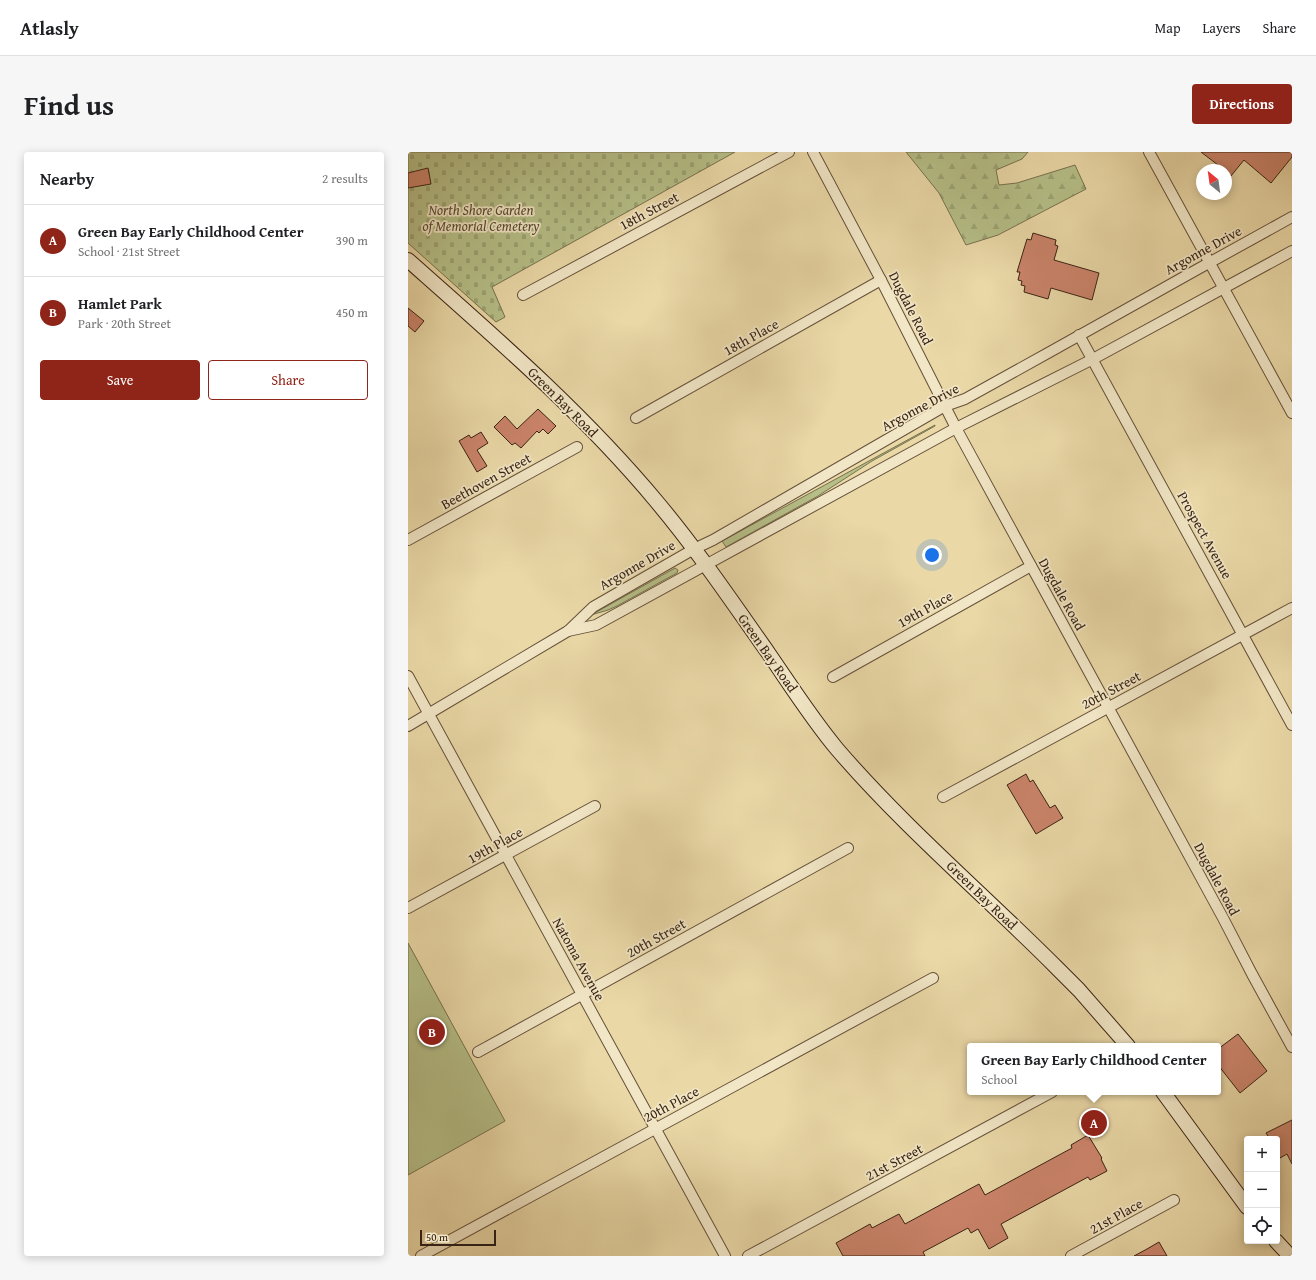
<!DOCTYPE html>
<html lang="en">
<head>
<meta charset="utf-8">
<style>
  :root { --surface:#fff; --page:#f6f6f6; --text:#202124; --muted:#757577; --line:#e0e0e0; --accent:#8f2418 }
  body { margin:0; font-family:"Gentium Book Plus",serif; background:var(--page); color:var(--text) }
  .controls { position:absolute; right:12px; bottom:12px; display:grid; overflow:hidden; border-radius:4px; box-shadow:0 2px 10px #0003 }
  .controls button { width:36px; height:36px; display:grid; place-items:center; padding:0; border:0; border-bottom:1px solid var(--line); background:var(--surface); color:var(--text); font:20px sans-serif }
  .compass { position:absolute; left:788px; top:12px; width:36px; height:36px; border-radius:50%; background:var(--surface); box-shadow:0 2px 10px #0003; rotate:331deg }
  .scale { position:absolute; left:12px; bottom:10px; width:76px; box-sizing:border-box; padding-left:4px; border:2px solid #392314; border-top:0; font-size:11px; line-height:14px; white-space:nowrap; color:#392314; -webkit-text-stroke:3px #f1e6c6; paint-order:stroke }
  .you { position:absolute; left:524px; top:403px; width:14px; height:14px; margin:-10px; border:3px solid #fff; border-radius:50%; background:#1a73e8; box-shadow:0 0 0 6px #1a73e833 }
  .badge { display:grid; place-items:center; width:26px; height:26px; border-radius:50%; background:var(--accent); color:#fff; font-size:13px; font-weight:700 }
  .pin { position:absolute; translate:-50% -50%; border:2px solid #fff; box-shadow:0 1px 4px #0006 }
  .popup { position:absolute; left:559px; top:891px; width:254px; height:52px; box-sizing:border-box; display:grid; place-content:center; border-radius:4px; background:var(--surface); filter:drop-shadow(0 1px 3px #0005); font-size:13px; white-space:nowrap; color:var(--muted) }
  .popup b { font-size:15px; color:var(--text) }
  .popup::after { content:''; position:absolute; left:50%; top:100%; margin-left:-8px; border:8px solid transparent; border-top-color:var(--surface) }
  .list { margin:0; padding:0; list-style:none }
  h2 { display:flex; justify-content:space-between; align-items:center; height:52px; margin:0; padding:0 16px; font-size:17px }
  h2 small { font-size:13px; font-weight:400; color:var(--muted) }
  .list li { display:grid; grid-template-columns:26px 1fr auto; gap:12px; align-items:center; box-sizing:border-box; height:72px; padding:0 16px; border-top:1px solid var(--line) }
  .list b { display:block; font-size:15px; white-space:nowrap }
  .list p { margin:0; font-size:13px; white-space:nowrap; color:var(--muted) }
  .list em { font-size:13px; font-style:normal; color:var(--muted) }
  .actions { display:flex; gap:8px; padding:12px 16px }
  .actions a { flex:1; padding:9px 0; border:1px solid var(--accent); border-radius:4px; text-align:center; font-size:14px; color:var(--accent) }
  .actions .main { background:var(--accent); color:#fff }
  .icon { flex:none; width:22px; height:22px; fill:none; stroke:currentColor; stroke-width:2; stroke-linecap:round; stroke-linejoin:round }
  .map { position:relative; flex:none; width:884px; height:1104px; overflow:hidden; border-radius:4px }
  header { display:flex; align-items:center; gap:24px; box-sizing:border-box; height:56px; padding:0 20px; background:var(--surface); border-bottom:1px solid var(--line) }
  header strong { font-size:19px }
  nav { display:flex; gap:22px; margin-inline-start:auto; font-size:14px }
  .intro { display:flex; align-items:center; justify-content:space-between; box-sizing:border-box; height:96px; padding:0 24px }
  h1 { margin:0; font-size:28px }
  .button { padding:10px 18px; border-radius:4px; background:var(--accent); color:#fff; font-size:14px; font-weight:700 }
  main { display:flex; gap:24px; padding:0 24px }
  aside { flex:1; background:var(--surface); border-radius:4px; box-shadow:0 2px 10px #0003 }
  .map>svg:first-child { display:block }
  .green { fill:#b6bf88; stroke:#78714e }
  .forest { fill:url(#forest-firs); stroke:#78714e }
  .cemetery { fill:url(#cemetery-stones); stroke:#78714e }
  .building { fill:#cb846b; stroke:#392314 }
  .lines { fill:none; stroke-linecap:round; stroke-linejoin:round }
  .minor-casing { stroke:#655039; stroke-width:12 }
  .secondary-casing { stroke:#392314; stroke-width:16 }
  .minor { stroke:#f1e6c6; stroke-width:10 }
  .secondary { stroke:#f1e6c6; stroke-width:14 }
  .labels { text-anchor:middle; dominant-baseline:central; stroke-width:3.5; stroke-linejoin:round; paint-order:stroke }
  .park-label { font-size:14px; font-style:italic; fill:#584a31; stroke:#f1e6c6 }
  .street-label { font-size:14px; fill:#392314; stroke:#f1e6c6 }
</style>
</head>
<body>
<header>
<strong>Atlasly</strong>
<nav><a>Map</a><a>Layers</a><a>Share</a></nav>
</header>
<div class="intro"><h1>Find us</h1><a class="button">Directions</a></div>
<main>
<aside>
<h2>Nearby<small>2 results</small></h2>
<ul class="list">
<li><span class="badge">A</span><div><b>Green Bay Early Childhood Center</b><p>School · 21st Street</p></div><em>390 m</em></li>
<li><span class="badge">B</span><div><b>Hamlet Park</b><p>Park · 20th Street</p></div><em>450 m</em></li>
</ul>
<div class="actions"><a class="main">Save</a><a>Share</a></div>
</aside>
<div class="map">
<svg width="884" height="1104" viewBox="0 0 884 1104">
  <defs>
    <pattern id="forest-firs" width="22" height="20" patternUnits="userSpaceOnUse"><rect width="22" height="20" fill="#b6bf88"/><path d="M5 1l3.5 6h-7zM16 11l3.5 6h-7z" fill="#9da474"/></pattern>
    <pattern id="cemetery-stones" width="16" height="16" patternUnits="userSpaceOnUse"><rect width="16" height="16" fill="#b6bf88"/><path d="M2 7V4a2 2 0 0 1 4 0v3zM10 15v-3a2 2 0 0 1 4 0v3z" fill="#9da474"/></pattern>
  </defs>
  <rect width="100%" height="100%" fill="#ead8a7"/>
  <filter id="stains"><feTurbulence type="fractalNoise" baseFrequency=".005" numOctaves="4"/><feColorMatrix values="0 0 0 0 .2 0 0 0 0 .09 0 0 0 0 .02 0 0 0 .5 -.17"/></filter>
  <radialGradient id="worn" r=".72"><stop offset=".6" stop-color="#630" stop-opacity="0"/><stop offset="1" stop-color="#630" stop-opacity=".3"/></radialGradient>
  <g class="green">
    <path d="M 527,273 L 527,274 L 464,309 L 410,344 L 318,395 L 314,389 Z"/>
    <path d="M 267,416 L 270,418 L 269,421 L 209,454 L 200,458 L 183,463 Z"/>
    <path d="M 0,791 L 97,969 L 0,1023 Z"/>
  </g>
  <path class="forest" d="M 498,0 L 620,0 L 614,7 L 588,18 L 591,33 L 609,31 L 667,13 L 678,37 L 590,83 L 558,93 L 531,41 Z"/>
  <path class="cemetery" d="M 0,0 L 327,0 L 84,135 L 97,165 L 88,170 L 0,91 Z"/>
  <g class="building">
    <path d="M 793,0 L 884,0 L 884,5 L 863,31 L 836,8 L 818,30 L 818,18 L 807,18 L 810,13 Z"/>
    <path d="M 20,16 L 23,32 L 0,36 L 0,21 Z"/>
    <path d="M 625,81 L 648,88 L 647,93 L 650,94 L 646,108 L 691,121 L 684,148 L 643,136 L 640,147 L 616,140 L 617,134 L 613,133 L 614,129 L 610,128 L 612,120 L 609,120 L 619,87 L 623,88 Z"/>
    <path d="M 0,156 L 16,169 L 7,180 L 0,174 Z"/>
    <path d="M 130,257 L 148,274 L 140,282 L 135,277 L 131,281 L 129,279 L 113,296 L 107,291 L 104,293 L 86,275 L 97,264 L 109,277 Z"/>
    <path d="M 73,280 L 80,291 L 69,298 L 79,314 L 69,320 L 51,289 L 61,283 L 63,286 Z"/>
    <path d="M 618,622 L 622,630 L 625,628 L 642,656 L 647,653 L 655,666 L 628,682 L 599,633 Z"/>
    <path d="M 830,882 L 859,919 L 832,941 L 810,913 L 810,897 Z"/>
    <path d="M 884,968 L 884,1012 L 879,1002 L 872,1006 L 869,1001 L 869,987 L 862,987 L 858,981 Z"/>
    <path d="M 680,983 L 694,1006 L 693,1007 L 699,1019 L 682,1028 L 680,1025 L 593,1072 L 600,1086 L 581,1097 L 570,1077 L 563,1081 L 560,1076 L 515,1100 L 517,1104 L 435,1104 L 428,1091 L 462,1072 L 464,1076 L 491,1062 L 497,1072 L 571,1032 L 577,1043 L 664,996 L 663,993 Z"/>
    <path d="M 751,1090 L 759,1104 L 726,1104 L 739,1097 Z"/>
  </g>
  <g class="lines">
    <g class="minor-casing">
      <g id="minor">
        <path d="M 405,0 L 473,128 L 548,276 L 815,766 L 844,822 L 884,895"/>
        <path d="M 741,0 L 884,261"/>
        <path d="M 115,143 L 381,0"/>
        <path d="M 671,183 L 884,573"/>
        <path d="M 228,266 L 473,128"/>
        <path d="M 0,388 L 169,295"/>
        <path d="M 160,479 L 188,473 L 548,276 L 685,207 L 884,99"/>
        <path d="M 0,524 L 317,1104"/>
        <path d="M 425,525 L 623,414"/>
        <path d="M 0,574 L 160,479 L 185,455 L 286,397 L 305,388 L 537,254 L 557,247 L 640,201 L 790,117 L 884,65"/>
        <path d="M 535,645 L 884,456"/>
        <path d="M 0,756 L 187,654"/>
        <path d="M 70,900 L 440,696"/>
        <path d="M 13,1104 L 525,826"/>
        <path d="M 340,1104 L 644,940"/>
        <path d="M 663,1104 L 766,1048"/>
      </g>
    </g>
    <g class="secondary-casing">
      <g id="secondary">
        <path d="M 0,108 C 87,185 175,261 249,350 C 290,399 325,451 361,502 C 383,534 404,567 429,597 C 496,675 575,742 648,815 L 671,838 L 720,894"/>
        <path d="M 755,940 L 839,1055"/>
        <path d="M 868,1089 L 882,1104"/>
      </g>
    </g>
    <use href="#minor" class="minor"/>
    <use href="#secondary" class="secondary"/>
  </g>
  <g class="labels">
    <g class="park-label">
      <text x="73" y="58">North Shore Garden<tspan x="73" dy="16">of Memorial Cemetery</tspan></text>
    </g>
    <g class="street-label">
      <text transform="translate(241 59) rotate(-28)">18th Street</text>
      <text transform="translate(795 98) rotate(-29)">Argonne Drive</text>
      <text transform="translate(503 156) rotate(63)">Dugdale Road</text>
      <text transform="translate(343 185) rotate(-29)">18th Place</text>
      <text transform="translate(155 250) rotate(45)">Green Bay Road</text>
      <text transform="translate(512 255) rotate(-28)">Argonne Drive</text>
      <text transform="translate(78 329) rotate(-29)">Beethoven Street</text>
      <text transform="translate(797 383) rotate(61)">Prospect Avenue</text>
      <text transform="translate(229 413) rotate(-30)">Argonne Drive</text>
      <text transform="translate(654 442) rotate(61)">Dugdale Road</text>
      <text transform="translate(517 457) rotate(-29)">19th Place</text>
      <text transform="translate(360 501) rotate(55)">Green Bay Road</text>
      <text transform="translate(703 538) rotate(-28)">20th Street</text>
      <text transform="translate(87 693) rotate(-29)">19th Place</text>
      <text transform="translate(809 727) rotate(62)">Dugdale Road</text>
      <text transform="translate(574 743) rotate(44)">Green Bay Road</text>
      <text transform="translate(248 786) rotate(-29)">20th Street</text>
      <text transform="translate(171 807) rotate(61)">Natoma Avenue</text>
      <text transform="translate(263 952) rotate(-28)">20th Place</text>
      <text transform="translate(486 1010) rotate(-28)">21st Street</text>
      <text transform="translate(708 1064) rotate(-29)">21st Place</text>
    </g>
  </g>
  <rect width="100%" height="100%" filter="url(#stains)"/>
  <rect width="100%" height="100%" fill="url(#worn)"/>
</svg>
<div class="controls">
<button>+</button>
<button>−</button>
<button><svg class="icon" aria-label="locate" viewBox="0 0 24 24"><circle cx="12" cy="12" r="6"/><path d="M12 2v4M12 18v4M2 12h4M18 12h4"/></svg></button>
</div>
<svg class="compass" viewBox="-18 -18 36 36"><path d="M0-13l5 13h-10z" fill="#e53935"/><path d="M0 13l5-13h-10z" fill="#757577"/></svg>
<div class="scale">50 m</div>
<div class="you"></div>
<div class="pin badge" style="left:686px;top:971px">A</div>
<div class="popup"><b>Green Bay Early Childhood Center</b>School</div>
<div class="pin badge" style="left:24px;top:880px">B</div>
</div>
</main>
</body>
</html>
